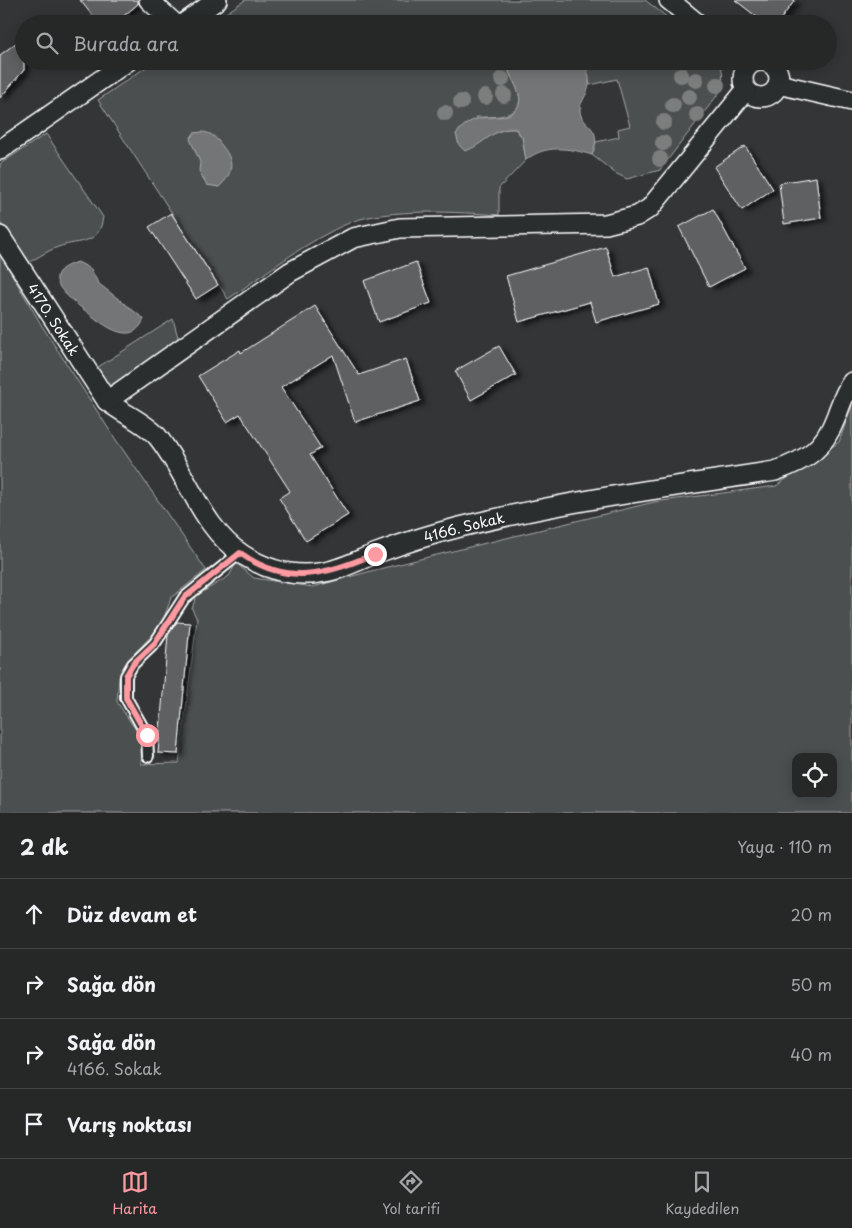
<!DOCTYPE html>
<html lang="tr">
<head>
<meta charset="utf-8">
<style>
  :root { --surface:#262828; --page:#2e3030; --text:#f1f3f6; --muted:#a4a6a8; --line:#424445; --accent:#ff9aa2 }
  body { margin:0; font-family:"Playpen Sans",sans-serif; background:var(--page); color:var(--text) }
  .controls { position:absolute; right:15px; bottom:15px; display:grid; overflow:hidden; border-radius:10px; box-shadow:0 2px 12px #0003 }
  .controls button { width:45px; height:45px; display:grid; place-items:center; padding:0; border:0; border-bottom:1px solid var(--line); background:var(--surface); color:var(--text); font:25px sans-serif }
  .stop { position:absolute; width:15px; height:15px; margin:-11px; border:4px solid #ff9aa2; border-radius:50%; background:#fff }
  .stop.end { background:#ff9aa2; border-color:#fff; box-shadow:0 1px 5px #0008 }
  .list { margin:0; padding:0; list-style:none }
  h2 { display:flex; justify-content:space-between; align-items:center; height:65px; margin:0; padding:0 20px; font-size:21px }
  h2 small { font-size:16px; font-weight:400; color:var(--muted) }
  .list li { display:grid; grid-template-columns:32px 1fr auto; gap:15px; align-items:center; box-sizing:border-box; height:70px; padding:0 20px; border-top:1px solid var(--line) }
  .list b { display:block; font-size:19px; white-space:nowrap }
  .list p { margin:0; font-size:16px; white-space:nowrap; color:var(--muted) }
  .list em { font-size:16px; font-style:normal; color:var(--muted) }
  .icon { flex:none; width:28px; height:28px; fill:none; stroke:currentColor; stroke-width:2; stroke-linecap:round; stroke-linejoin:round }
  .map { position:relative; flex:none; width:852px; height:813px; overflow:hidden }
  .search { position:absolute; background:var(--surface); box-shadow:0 2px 12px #0003; left:15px; right:15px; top:15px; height:55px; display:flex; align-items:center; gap:12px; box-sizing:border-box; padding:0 18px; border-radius:28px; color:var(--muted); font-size:19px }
  .sheet { height:345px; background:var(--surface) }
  nav { display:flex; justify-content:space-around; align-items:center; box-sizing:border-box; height:70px; border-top:1px solid var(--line); background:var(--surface); font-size:14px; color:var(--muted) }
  nav a { display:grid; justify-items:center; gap:2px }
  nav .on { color:var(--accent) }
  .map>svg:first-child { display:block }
  .green { fill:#4c4f50; stroke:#a6a7a8; fill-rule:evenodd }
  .water { fill:#737576; stroke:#abacad }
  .building { fill:#5f6162; stroke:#fff; filter:url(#shadow) }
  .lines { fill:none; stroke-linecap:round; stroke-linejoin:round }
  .lane-casing { stroke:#fff; stroke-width:14 }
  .street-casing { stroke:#fff; stroke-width:22 }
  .lane { stroke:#2a2d2e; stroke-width:10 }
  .street { stroke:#2a2d2e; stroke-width:19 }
  .tree { fill:#7c7e7e }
  .route { stroke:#ff9aa2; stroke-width:6 }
  .labels { text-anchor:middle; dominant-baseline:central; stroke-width:4; stroke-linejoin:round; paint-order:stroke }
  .street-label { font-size:14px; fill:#fff; stroke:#2a2d2e }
</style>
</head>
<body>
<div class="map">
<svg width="852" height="813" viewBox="0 0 852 813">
  <defs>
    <filter id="shadow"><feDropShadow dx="5.5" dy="3" stdDeviation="2.5" flood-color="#0009"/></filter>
  </defs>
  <rect width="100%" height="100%" fill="#333536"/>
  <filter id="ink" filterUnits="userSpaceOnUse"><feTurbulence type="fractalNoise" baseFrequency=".02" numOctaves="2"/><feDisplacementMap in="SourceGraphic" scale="10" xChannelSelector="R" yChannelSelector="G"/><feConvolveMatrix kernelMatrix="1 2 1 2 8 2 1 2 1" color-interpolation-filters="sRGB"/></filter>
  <g filter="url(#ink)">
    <g class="green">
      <path d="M 245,0 L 645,0 L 676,24 L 210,24 Z"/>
      <path d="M 155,61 L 507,61 C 507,72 512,77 516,86 C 531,118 496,117 476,117 L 487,138 C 496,132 504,128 515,129 L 522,137 L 526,160 L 499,188 L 499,215 C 460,212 387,208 351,222 C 306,241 268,272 228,299 L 98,100 Z"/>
      <path d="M 583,61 L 718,61 C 725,72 723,82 719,93 L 660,170 L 627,179 L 615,173 L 592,155 L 596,142 L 619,137 L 618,129 L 630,126 L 617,79 L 590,85 Z"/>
      <path d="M 46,134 L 103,217 C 99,246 81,239 58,247 C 47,251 37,258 26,264 L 0,222 L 0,164 Z"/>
      <path d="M 0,254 L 42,326 L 112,434 L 206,570 L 171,598 L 161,626 L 130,658 L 119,677 L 117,702 L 138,733 L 142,748 L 141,764 L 179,763 L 197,619 L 192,609 L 196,596 L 229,576 L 236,563 L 254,578 L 313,587 L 371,571 L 654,502 L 776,486 L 839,442 L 852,405 L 852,813 L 0,813 ZM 796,757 L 833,757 L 833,794 L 796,794 Z"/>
      <path d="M 173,319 L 179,341 L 124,383 L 111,387 L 100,379 L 95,369 Z"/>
    </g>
    <g class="water">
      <path d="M 507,61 L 583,61 C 590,75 592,84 584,98 C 582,102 580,105 580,109 C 579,127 605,124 592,155 C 570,148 545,144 526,160 L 522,137 L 516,129 C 494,126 483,146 465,151 L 459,145 L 456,134 C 478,105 503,127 517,108 C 527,94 506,76 507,61 Z"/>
      <path d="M 202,132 C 213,133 216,138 223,147 C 235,162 233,174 219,187 L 207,185 L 199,171 L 200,162 L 190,139 L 194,133 Z"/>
      <path d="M 78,262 L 91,269 L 98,283 L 144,319 C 131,351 98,320 83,309 C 65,295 37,273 78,262 Z"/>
    </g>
    <g class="building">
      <path d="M 80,0 L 138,0 L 138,4 L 114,24 L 99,24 Z"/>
      <path d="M 735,0 L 795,0 L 777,24 L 766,24 Z"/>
      <path d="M 24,37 L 24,70 L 0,98 L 0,55 Z"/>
      <path d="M 745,146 L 773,189 L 742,210 L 714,167 Z"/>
      <path d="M 816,177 L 821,218 L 784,224 L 779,183 Z"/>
      <path d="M 713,209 L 745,268 L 709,287 L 679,227 Z"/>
      <path d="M 171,213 L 218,285 L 196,299 L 149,227 Z"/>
      <path d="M 606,247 L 615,277 L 649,267 L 659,304 L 596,322 L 590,302 L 519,322 L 506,276 Z"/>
      <path d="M 416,262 L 431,303 L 379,322 L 364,281 Z"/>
      <path d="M 315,306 L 359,375 L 406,359 L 420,401 L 355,422 L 333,355 L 281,387 L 321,448 L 310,455 L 348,515 L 306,541 L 279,498 L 290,491 L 240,414 L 227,422 L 198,376 L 240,350 L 241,353 Z"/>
      <path d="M 499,346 L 516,375 L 471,400 L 455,371 Z"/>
      <path d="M 177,622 L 190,623 L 178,754 L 158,753 L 168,635 Z"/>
    </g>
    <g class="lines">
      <g class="lane-casing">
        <path id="lane" d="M 148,756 L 147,735 L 126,698 L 126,676 L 133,664 L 155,643 L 184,598 L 240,553"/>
      </g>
      <g class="street-casing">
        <g id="street">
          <path d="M 149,0 L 175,24"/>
          <path d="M 669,0 L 698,24"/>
          <path d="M 183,24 L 217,0"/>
          <circle cx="761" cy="79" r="18"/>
          <path d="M 778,84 L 852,101"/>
          <path d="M 0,150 L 128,61"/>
          <path id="s1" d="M 0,236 L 107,401 C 123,414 143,421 157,436 C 188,474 201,528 243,555 C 267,570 292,577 319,573 C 339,571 358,560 377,553 C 404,543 432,534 460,527 C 564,501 670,487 775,471 C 807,460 824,449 836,417 C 841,404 844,393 852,382"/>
          <path d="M 107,401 L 290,272 L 353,238 L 400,228 L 606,224 L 637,216 L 650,208 L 746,90"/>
        </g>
      </g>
      <use href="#lane" class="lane"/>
      <use href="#street" class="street"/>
    </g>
    <g class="tree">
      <circle cx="681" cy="75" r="8"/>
      <circle cx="502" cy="79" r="8"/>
      <circle cx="696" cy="80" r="8"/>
      <circle cx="717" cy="85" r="8"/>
      <circle cx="504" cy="95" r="8"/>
      <circle cx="485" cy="97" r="8"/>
      <circle cx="689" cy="97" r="8"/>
      <circle cx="461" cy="102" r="8"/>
      <circle cx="673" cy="105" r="8"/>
      <circle cx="445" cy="113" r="8"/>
      <circle cx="697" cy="115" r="8"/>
      <circle cx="664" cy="122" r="8"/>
      <circle cx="663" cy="143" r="8"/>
      <circle cx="660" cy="159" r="8"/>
    </g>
  </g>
  <g class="lines" filter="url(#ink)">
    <path class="route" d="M 147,735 L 126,698 L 126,676 L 133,664 L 155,643 L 184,598 L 240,553 C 287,587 326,574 375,554"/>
  </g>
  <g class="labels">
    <g class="street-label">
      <text stroke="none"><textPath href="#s1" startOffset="99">4170. Sokak</textPath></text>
      <text stroke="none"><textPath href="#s1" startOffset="638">4166. Sokak</textPath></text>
    </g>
  </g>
</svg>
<div class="controls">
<button><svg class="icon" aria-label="locate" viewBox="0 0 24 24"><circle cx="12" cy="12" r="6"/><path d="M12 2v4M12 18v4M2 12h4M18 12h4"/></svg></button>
</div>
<div class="stop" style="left:147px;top:735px"></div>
<div class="stop end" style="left:375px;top:554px"></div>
<div class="search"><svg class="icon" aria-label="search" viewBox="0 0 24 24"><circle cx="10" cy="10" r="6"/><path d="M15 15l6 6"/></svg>Burada ara</div>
</div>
<section class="sheet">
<h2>2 dk<small>Yaya · 110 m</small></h2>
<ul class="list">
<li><svg class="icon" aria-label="ahead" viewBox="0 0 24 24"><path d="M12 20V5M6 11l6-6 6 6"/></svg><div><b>Düz devam et</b></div><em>20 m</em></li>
<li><svg class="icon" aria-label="right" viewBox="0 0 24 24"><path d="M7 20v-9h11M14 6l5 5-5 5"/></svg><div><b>Sağa dön</b></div><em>50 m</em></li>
<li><svg class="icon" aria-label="right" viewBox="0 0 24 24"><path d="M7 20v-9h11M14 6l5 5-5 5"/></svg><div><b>Sağa dön</b><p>4166. Sokak</p></div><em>40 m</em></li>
<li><svg class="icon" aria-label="arrive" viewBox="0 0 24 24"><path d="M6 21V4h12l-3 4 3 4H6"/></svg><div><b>Varış noktası</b></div></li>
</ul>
</section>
<nav>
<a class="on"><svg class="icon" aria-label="map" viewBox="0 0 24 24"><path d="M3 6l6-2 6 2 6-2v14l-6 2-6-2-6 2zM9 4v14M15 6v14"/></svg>Harita</a>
<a><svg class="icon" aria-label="directions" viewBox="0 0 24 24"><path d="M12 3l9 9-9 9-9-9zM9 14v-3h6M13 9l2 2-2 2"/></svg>Yol tarifi</a>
<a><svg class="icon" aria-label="saved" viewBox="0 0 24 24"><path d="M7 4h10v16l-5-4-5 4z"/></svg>Kaydedilen</a>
</nav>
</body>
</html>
